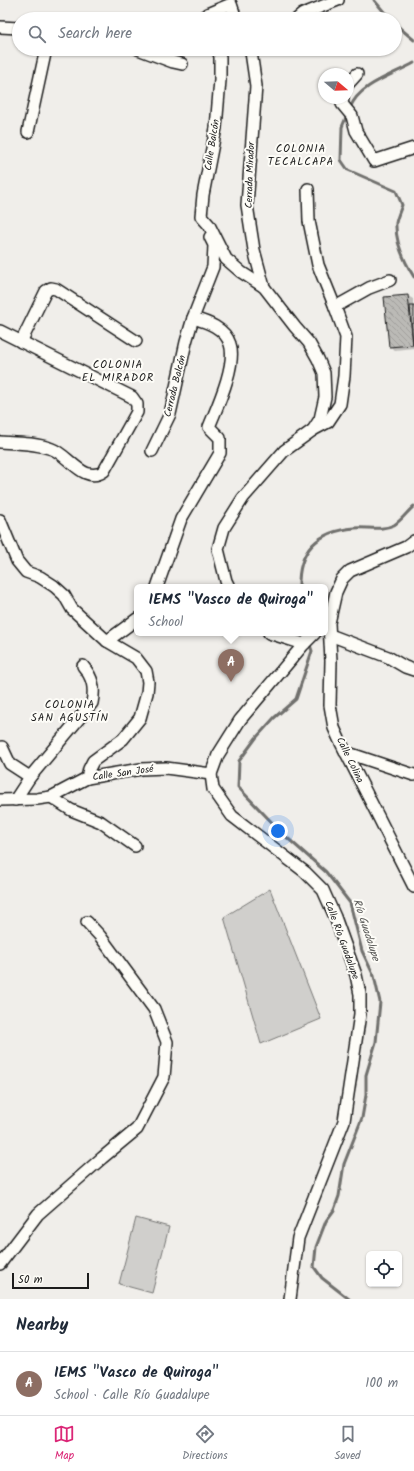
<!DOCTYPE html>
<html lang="en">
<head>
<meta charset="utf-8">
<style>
  :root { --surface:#fff; --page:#f6f6f7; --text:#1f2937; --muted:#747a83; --line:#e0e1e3; --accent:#db2777 }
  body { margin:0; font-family:Kalam,sans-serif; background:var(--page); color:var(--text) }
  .controls { position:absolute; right:12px; bottom:12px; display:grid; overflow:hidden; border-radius:6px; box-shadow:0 1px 3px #0004 }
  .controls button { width:36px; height:36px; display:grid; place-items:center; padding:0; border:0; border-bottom:1px solid var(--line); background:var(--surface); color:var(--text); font:20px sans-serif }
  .compass { position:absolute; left:318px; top:68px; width:36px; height:36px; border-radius:50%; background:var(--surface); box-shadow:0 1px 3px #0004; rotate:109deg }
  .scale { position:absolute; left:12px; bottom:10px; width:77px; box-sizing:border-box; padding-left:4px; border:2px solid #1c1c1c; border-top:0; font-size:11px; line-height:14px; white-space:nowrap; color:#1c1c1c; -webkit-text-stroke:3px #fdfcf7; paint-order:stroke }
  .you { position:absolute; left:278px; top:831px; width:14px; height:14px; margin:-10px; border:3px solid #fff; border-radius:50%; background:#1a73e8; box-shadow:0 0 0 6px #1a73e833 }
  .badge { display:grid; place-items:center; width:26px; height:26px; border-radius:50%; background:var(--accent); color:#fff; font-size:13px; font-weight:700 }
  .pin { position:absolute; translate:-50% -33px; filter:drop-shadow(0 1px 2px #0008) }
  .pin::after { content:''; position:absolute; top:21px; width:14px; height:12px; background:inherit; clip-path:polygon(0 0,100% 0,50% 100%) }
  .popup { position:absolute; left:134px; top:584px; width:194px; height:52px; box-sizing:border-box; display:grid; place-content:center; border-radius:6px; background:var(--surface); filter:drop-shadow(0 1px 3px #0005); font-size:13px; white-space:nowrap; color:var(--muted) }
  .popup b { font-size:15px; color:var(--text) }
  .popup::after { content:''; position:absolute; left:50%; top:100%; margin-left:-8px; border:8px solid transparent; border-top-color:var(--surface) }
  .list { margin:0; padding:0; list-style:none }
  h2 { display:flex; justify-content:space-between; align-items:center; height:52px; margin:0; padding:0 16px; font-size:17px }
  h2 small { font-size:13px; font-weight:400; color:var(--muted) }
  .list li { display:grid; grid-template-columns:26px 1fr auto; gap:12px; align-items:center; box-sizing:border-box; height:64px; padding:0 16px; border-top:1px solid var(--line) }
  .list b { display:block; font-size:15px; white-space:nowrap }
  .list p { margin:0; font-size:13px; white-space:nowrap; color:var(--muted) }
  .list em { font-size:13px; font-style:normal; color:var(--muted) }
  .icon { flex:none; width:22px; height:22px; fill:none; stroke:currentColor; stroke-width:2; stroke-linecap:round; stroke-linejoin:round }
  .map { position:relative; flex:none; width:414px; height:1299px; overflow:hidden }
  .search { position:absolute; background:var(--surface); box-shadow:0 1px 3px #0004; left:12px; right:12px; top:12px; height:44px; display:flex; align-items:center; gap:10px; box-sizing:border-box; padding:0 14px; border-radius:22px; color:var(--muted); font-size:15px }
  .sheet { height:116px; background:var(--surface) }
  nav { display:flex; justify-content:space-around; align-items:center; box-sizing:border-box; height:56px; border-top:1px solid var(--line); background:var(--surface); font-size:11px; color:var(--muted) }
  nav a { display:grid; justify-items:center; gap:2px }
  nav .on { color:var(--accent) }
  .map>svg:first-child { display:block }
  .garden { fill:#d0cfcc; stroke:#767674 }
  .shadow { fill:#0003 }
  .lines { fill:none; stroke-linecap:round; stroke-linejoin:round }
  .stream { stroke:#706f6d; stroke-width:3 }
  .building { fill:url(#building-back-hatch); stroke:#1c1c1c }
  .minor-casing { stroke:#1c1c1c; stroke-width:14 }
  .minor { stroke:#fdfcf7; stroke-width:11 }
  .labels { text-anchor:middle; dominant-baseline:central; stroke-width:4; stroke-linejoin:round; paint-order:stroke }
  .street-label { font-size:10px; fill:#1c1c1c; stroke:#fdfcf7 }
  .neighbourhood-label { font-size:11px; letter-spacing:1px; fill:#1c1c1c; stroke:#fdfcf7 }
  .water-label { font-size:11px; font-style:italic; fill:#5b5b59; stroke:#fdfcf7 }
</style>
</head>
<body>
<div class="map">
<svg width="414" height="1299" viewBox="0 0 414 1299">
  <defs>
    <pattern id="building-back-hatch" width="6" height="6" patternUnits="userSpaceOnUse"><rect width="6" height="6" fill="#bbbab6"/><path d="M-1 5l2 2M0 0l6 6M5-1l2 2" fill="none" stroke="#a09f9c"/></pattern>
  </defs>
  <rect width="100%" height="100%" fill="#f0eeea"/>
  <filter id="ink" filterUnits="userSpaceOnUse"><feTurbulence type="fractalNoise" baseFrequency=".025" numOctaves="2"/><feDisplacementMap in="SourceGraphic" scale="8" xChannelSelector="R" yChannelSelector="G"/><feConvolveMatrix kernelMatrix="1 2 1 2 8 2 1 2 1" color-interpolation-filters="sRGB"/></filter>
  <g filter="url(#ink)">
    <g class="garden">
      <path d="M 270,889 L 321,1019 L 261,1044 L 224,917 Z"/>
      <path d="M 136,1218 L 169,1227 L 152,1293 L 119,1284 Z"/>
    </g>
    <path class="shadow" d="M 408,296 L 413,299 L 414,348 L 395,350 L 390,347 L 385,298 Z"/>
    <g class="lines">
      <g class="stream">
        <path d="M 374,0 L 390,19"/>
        <path d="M 395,24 L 414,40"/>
        <path d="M 350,108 C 359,84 393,75 414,63"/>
        <path d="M 347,115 L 342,127 L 341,160 L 348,170 L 396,191 L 402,205 C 400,211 397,217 396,223 C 395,243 404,261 414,277"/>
        <path d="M 299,587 C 298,550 318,531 355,528 C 368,527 381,531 394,525 C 401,521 408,511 414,506"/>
        <path d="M 309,642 L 312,651 L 296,699 L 274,718 L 256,738 L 239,761 L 238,787 L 284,835 L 326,872 L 350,903 L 362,951 L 374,976 L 380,1002 L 376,1042 L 366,1075 L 366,1095 L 362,1118 L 344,1164 L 339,1196 L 334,1210 L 326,1221 L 316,1247 L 314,1267 L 322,1278 L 349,1299"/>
      </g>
    </g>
    <g class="building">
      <path d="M 408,295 L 413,345 L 389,347 L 384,297 Z"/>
      <path d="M 410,306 L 414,306 L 414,345 L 413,345 Z"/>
    </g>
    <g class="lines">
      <g class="minor-casing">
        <g id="minor">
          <path d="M 209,19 L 207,14 L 231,4 L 236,19"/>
          <path d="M 297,19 L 303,14 L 338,0"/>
          <path d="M 0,27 L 19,28"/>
          <path d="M 138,49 L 173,62 L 182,64"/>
          <path d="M 218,49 L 220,57 L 220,80 L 216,128 L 203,195 L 201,216 L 209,225 L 226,259 L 241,272 L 264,287 L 295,327 L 309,343 L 318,359 L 324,373 L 325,397 L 320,419 L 313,430 L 284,451 L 243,498 L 224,528 L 218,549 L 226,581 L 229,587"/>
          <path d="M 250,49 L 251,52 L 256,86 L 247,205 L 254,250 L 264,287"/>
          <path d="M 348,84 L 357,74"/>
          <path d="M 343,98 L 342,104 L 352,116 L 356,131 L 374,161 L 414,148"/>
          <path d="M 28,132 L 46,49"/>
          <path d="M 308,189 L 309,221 L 318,265 L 335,307 L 346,337 L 344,376 L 340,404 L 328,422 L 313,430"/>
          <path d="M 335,307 L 369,288 L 390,280"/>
          <path d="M 0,331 L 132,397 L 137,404 L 137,412 L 104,471 C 84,485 69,455 52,449 C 36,443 17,443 0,442"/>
          <path d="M 21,342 L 46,291 L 51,288 L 56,289 L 136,341"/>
          <path d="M 152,451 L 170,414 L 186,342 L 193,318 L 213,267 L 214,245 L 210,237"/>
          <path d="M 0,520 L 17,561 L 26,572 L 40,577 L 54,586 L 64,595 L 72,609 L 107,641 L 136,658 L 146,671 L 148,682 L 147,693 L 140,718 L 123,739 L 93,761 L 89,769 L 87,778"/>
          <path d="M 414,541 L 406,547 L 350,571 L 342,579 L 336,592 L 329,623 L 331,661 L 330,705 L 334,728 L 339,739 L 414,887"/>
          <path d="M 157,587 L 181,519 L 220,453 L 220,438 L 209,427 C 217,407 237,364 230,344 C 225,328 207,322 193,318"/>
          <path d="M 269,633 L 304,644"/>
          <path d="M 330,635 L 388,657 L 405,667 L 414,670"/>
          <path d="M 107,641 L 137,619"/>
          <path d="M 2,747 L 10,764 L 30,777"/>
          <path d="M 345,752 L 414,775"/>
          <path d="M 51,797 L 71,810 L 101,822 L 135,846"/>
          <path d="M 0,800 L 37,799 L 51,797 L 87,778 L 141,769 L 166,768 L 211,774"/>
          <path d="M 15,800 L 30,777 L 92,703 C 95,688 93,678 83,666"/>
          <path d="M 0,1264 L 38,1214 L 102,1158 L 137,1129 L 164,1077 L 167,1042 L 154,1009 L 100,936 L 87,922"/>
          <path d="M 290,1299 L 298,1238 L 344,1121 L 360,1014 L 360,994 L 356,975 L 335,917 L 323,890 L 305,872 L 232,816 L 213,789 L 211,774 L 218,755 L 240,720 L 304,644 L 315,633"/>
        </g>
      </g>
      <use href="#minor" class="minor"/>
    </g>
  </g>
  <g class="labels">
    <g class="street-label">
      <text transform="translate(212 145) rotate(-81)">Calle Balcón</text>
      <text transform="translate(250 175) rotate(-88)">Cerrada Mirador</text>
      <text transform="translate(175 386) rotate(-76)">Cerrada Balcón</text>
      <text transform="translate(350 760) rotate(64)">Calle Colina</text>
      <text transform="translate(123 773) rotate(-8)">Calle San José</text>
      <text transform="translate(342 940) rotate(70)">Calle Río Guadalupe</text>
    </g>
    <g class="neighbourhood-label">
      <text x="301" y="149">COLONIA<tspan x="301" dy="13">TECALCAPA</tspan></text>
      <text x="118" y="365">COLONIA<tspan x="118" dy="13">EL MIRADOR</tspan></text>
      <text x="70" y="705">COLONIA<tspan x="70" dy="13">SAN AGUSTÍN</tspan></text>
    </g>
    <g class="water-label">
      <text transform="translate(366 930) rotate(72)">Río Guadalupe</text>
    </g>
  </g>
</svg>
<div class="controls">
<button><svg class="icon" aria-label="locate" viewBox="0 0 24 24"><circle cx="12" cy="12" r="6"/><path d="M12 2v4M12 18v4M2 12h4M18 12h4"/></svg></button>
</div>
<svg class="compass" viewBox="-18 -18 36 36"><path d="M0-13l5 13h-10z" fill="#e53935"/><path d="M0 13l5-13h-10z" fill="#747a83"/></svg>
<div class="scale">50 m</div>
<div class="you"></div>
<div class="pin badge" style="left:231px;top:682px;background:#8d6e63">A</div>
<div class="popup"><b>IEMS &quot;Vasco de Quiroga&quot;</b>School</div>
<div class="search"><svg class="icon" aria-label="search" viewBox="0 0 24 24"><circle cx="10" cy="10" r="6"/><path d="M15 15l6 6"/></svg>Search here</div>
</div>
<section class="sheet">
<h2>Nearby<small></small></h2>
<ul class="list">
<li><span class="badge" style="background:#8d6e63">A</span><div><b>IEMS &quot;Vasco de Quiroga&quot;</b><p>School · Calle Río Guadalupe</p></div><em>100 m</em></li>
</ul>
</section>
<nav>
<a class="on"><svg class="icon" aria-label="map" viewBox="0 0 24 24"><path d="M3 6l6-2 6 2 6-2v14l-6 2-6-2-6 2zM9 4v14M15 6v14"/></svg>Map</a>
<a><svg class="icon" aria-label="directions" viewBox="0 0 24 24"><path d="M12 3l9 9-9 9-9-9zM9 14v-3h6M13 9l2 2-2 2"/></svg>Directions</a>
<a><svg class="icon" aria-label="saved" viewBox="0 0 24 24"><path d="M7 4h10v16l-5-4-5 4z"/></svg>Saved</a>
</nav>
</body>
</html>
